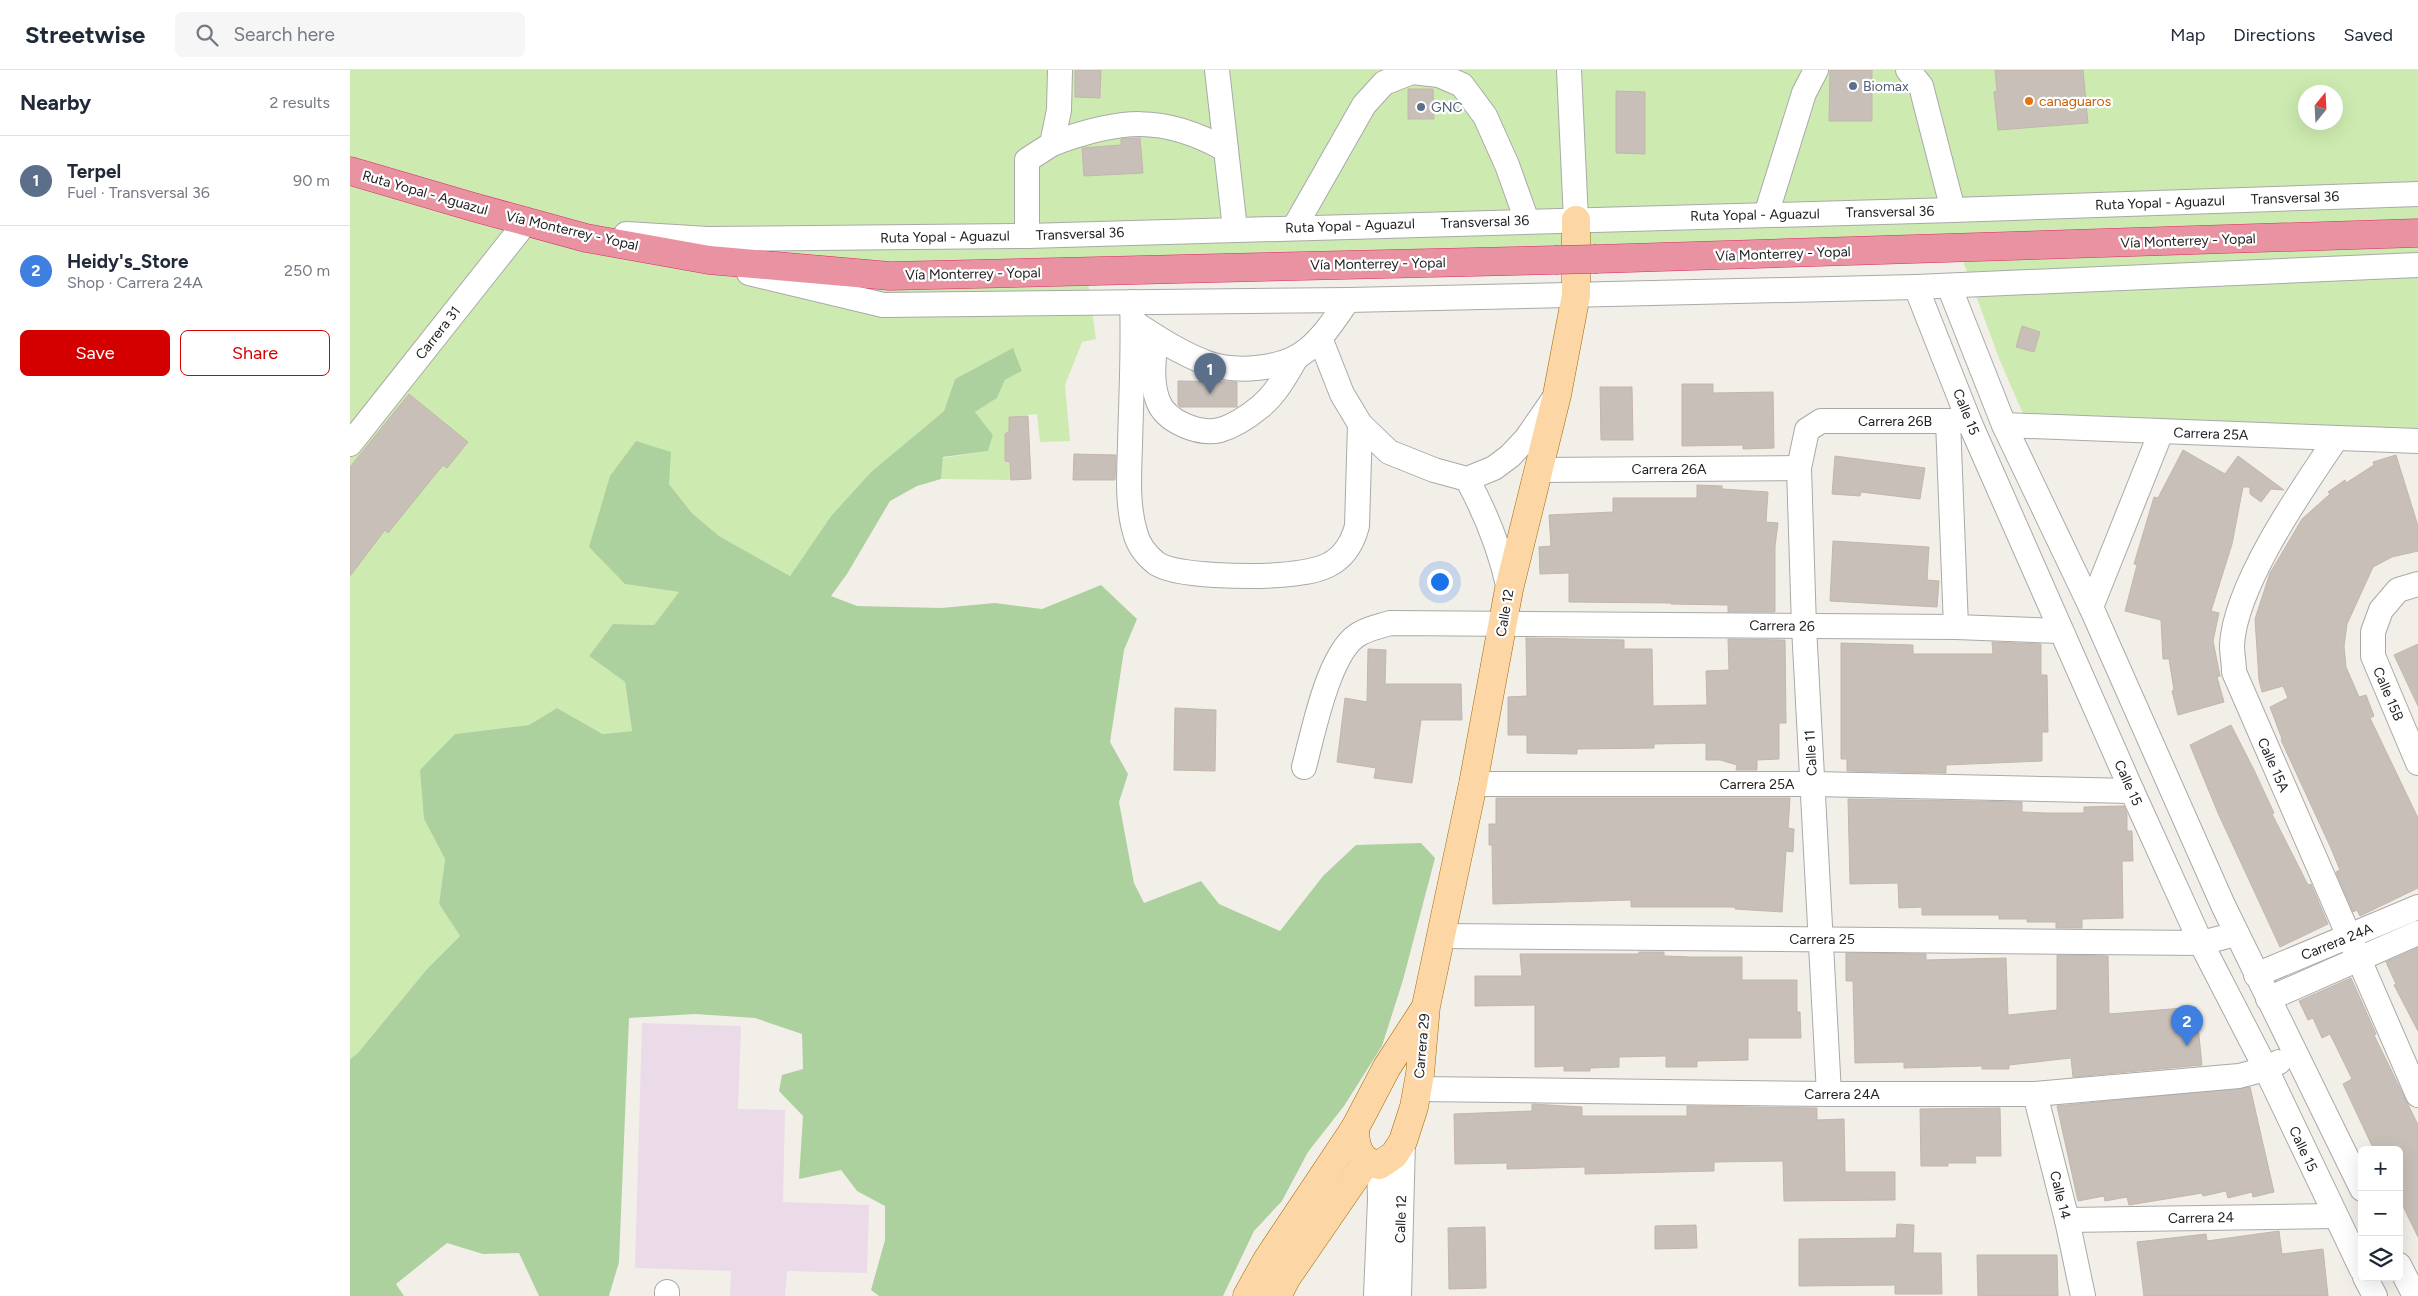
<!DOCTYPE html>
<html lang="en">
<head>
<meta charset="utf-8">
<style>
  :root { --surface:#fff; --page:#f6f6f7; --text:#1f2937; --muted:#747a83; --line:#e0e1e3; --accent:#d40000 }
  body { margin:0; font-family:Figtree,sans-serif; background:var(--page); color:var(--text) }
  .controls { position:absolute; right:15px; bottom:15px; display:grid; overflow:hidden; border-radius:8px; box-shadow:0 5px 20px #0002 }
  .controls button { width:45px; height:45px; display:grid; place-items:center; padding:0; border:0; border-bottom:1px solid var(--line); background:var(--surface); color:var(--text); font:25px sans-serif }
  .compass { position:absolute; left:1948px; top:15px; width:45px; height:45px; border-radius:50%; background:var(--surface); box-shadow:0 5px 20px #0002; rotate:18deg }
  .you { position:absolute; left:1089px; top:511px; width:18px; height:18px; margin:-12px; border:4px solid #fff; border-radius:50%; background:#1a73e8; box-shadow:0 0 0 8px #1a73e833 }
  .badge { display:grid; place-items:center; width:32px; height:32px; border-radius:50%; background:var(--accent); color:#fff; font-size:16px; font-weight:700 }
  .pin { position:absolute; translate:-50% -41px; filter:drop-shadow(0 1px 2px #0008) }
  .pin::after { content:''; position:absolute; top:26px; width:18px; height:15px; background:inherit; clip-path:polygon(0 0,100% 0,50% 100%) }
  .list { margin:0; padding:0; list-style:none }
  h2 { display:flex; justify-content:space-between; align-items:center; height:65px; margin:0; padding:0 20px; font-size:21px }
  h2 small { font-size:16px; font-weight:400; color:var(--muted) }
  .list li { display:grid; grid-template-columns:32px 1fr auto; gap:15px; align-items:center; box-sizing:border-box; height:90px; padding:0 20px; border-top:1px solid var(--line) }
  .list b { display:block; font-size:19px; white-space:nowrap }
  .list p { margin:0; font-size:16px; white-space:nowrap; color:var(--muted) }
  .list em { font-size:16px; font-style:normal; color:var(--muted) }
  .actions { display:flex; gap:10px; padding:15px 20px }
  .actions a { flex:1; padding:11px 0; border:1px solid var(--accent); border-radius:8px; text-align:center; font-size:18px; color:var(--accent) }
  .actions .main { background:var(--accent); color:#fff }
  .icon { flex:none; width:28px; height:28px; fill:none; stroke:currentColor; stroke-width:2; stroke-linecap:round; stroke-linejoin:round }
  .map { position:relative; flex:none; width:2068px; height:1226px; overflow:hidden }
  header { display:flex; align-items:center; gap:30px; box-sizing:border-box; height:70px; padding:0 25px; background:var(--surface); border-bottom:1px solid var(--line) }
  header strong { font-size:24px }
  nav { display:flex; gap:28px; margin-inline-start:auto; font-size:18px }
  .search { width:350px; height:45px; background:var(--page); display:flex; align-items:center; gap:12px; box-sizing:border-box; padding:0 18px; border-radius:8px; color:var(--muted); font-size:19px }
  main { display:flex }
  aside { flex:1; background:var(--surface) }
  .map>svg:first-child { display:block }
  .industrial { fill:#ebdbe8 }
  .grass { fill:#cdebb0; fill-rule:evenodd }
  .forest { fill:#add19e }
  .building { fill:#c7bfb8; stroke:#c4b6ab }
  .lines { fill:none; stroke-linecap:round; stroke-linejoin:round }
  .minor-casing { stroke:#a9a9a9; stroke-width:26 }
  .major-casing { stroke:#a06b00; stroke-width:29 }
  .highway-casing { stroke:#dc2a67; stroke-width:29 }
  .minor { stroke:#fff; stroke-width:24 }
  .major { stroke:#fcd6a4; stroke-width:28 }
  .highway { stroke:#e892a2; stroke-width:28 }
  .highway-bridge-casing { stroke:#dc2a67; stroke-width:29; stroke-linecap:butt }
  .highway-bridge { stroke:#e892a2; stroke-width:28 }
  .service-dot { fill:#5c6f8a; stroke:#fff; stroke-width:2 }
  .food-dot { fill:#e8710a; stroke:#fff; stroke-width:2 }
  .labels { text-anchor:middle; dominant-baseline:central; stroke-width:4.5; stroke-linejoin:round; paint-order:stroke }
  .service-label { font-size:14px; fill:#4e5e75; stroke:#fff; text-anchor:start }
  .food-label { font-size:14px; fill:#c56008; stroke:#fff; text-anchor:start }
  .street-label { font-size:14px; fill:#222; stroke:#fff }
</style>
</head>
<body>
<header>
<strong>Streetwise</strong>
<div class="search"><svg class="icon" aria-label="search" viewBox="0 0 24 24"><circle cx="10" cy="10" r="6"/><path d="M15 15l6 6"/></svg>Search here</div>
<nav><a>Map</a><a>Directions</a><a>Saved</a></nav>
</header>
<main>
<aside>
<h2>Nearby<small>2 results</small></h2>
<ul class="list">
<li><span class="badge" style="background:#5c6f8a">1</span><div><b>Terpel</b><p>Fuel · Transversal 36</p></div><em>90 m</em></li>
<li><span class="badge" style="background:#3f7fe0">2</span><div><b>Heidy's_Store</b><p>Shop · Carrera 24A</p></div><em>250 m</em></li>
</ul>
<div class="actions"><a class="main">Save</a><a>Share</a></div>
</aside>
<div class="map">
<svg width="2068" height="1226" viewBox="0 0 2068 1226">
  <rect width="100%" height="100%" fill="#f2efe9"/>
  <path class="industrial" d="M 292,953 L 391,956 L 388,1039 L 435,1040 L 433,1132 L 519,1135 L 517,1203 L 437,1201 L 435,1226 L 380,1226 L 381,1201 L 285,1198 Z"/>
  <path class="grass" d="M 0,0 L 2068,0 L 2068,361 L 1674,346 L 1650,291 L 1609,180 L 737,205 L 746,269 L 732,272 L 715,315 L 720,371 L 690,372 L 687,344 L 659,347 L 659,361 L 655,364 L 655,390 L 660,392 L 661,410 L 591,409 L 593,388 L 638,381 L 643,365 L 625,342 L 647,328 L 655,310 L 672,301 L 663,279 L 605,309 L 594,341 L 521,402 L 481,446 L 440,506 L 369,466 L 342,443 L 319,414 L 275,514 L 329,522 L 304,555 L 263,554 L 239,586 L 275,612 L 282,661 L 254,664 L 207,638 L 179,655 L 105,664 L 74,749 L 95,789 L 89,834 L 110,866 L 77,899 L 7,984 L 0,989 ZM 1956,22 L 1986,22 L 1986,52 L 1956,52 Z"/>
  <path class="forest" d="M 663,278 L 672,301 L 655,310 L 647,328 L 625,342 L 643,365 L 638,381 L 593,387 L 591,409 L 567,416 L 540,431 L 497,504 L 481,526 L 507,536 L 591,538 L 645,533 L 692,539 L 751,515 L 787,549 L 774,580 L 760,672 L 778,704 L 769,732 L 784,813 L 794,833 L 851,811 L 869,834 L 930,861 L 973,806 L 1006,775 L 1071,773 L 1085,788 L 1053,910 L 1032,976 L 994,1036 L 958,1082 L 932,1131 L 904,1161 L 873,1226 L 529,1226 L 521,1220 L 535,1170 L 535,1136 L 507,1121 L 491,1100 L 449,1109 L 453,1046 L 429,1021 L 432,1005 L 453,999 L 452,964 L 405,948 L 345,944 L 279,948 L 269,1192 L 259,1226 L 189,1226 L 169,1183 L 133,1184 L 97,1173 L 46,1214 L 54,1226 L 0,1226 L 0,989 L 7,984 L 77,899 L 110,866 L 89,834 L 95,789 L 74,749 L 70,700 L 105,664 L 179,655 L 207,638 L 253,664 L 282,661 L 275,612 L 239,586 L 263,554 L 304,555 L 329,522 L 275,514 L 239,477 L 260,406 L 286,371 L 321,382 L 319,414 L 342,443 L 369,466 L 440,506 L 481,446 L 521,402 L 594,341 L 605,309 Z"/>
  <g class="building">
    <path d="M 725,0 L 751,0 L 750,28 L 725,27 Z"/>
    <path d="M 1480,0 L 1522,0 L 1522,51 L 1479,51 Z"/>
    <path d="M 1645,0 L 1733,0 L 1738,53 L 1648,60 L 1644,22 L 1647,21 Z"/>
    <path d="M 1058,19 L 1083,19 L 1084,49 L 1058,49 Z"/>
    <path d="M 1266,21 L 1295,22 L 1295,84 L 1266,83 Z"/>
    <path d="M 790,68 L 793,103 L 734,106 L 732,78 L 771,75 L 771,69 Z"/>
    <path d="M 1672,256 L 1690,262 L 1684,282 L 1666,277 Z"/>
    <path d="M 828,311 L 887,312 L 887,337 L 830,337 L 828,335 Z"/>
    <path d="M 1332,314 L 1363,314 L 1363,323 L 1423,322 L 1424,378 L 1393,379 L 1393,375 L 1332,376 Z"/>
    <path d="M 1250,317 L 1282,317 L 1283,370 L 1251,370 Z"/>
    <path d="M 59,324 L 118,372 L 97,398 L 93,395 L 38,463 L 35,460 L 0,506 L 0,397 Z"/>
    <path d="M 678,346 L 681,409 L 661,410 L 660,392 L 655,391 L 655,364 L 659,361 L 659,347 Z"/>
    <path d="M 1833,380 L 1875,404 L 1888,386 L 1934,420 L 1921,419 L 1911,432 L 1900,424 L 1900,417 L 1893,417 L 1882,474 L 1861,541 L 1869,543 L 1863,571 L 1870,606 L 1867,607 L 1874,632 L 1828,645 L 1822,621 L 1824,620 L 1819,589 L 1813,589 L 1811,550 L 1775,541 L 1787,495 L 1784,494 L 1804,427 L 1808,428 Z"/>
    <path d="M 724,384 L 766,385 L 765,410 L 723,410 Z"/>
    <path d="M 2046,385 L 2068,456 L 2068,481 L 2042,487 L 2023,497 L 1997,554 L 1994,576 L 1996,597 L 2009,627 L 2016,625 L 2024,646 L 2020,648 L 2068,748 L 2068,818 L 2010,846 L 2007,840 L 2003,842 L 1986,802 L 1990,800 L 1980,776 L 1931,670 L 1932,669 L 1920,637 L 1938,628 L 1933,616 L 1912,622 L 1909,610 L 1905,549 L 1920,503 L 1952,449 L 1980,424 L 1978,422 L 1995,410 L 1996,413 L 2024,395 L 2023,392 Z"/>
    <path d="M 1485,386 L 1575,398 L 1570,429 L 1511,422 L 1510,426 L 1482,424 Z"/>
    <path d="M 1347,415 L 1372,416 L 1372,419 L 1418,422 L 1416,452 L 1428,453 L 1425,476 L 1425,542 L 1378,542 L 1378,535 L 1321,534 L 1321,533 L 1219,532 L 1219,503 L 1190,504 L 1189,477 L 1201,476 L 1199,445 L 1263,442 L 1263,428 L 1347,428 Z"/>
    <path d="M 1483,471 L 1579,477 L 1577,510 L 1589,511 L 1587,537 L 1480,531 Z"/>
    <path d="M 1176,568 L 1274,570 L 1274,579 L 1302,579 L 1303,636 L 1357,635 L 1356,601 L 1379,600 L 1378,569 L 1435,570 L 1436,653 L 1429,653 L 1429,689 L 1407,690 L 1407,700 L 1386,700 L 1387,695 L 1370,690 L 1356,690 L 1356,673 L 1304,674 L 1304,678 L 1227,679 L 1227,684 L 1177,683 L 1177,665 L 1158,665 L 1158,627 L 1177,626 Z"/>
    <path d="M 1642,572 L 1691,574 L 1691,605 L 1697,605 L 1698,662 L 1692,662 L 1692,691 L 1596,695 L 1596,703 L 1497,701 L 1497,689 L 1491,689 L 1491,573 L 1563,575 L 1563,584 L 1643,584 Z"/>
    <path d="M 2068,574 L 2068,636 L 2044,585 Z"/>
    <path d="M 1018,579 L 1036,580 L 1035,614 L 1111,614 L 1112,650 L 1071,650 L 1062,713 L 1024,708 L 1026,698 L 987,692 L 995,628 L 1017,632 Z"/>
    <path d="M 825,638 L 866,640 L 865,701 L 824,700 Z"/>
    <path d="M 1881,655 L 1904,700 L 1924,743 L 1922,744 L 1958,815 L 1961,814 L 1978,854 L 1930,877 L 1868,743 L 1840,675 Z"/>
    <path d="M 1146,728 L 1440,728 L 1438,758 L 1444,759 L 1443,782 L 1436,781 L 1432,842 L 1385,839 L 1385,837 L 1281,837 L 1281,830 L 1143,834 L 1142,775 L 1139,775 L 1139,754 L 1146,754 Z"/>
    <path d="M 1498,729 L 1672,732 L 1672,742 L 1696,743 L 1734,743 L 1734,737 L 1774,736 L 1777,744 L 1777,761 L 1782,761 L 1783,791 L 1772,791 L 1773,848 L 1732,849 L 1732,858 L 1706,858 L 1706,852 L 1677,852 L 1677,849 L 1649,849 L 1649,845 L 1572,845 L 1572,837 L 1549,838 L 1548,813 L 1500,814 Z"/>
    <path d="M 2068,878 L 2068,961 L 2044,915 L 2046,914 L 2036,892 Z"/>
    <path d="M 1289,882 L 1314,882 L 1314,886 L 1341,887 L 1392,887 L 1392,910 L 1447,910 L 1447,942 L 1450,942 L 1451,968 L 1398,968 L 1398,990 L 1347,991 L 1347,997 L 1316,997 L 1316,986 L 1269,987 L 1269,997 L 1240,998 L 1240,1001 L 1214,1001 L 1214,996 L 1185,997 L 1185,935 L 1125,936 L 1125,906 L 1172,906 L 1170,884 L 1289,884 Z"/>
    <path d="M 1496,883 L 1576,884 L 1576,890 L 1656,888 L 1658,945 L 1707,940 L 1707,885 L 1758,886 L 1759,944 L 1846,937 L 1852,995 L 1723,1007 L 1721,988 L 1659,995 L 1659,999 L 1632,999 L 1632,996 L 1554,998 L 1554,992 L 1505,993 L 1503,911 L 1496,911 Z"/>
    <path d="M 2001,908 L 2026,964 L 2024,965 L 2068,1055 L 2068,1167 L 2049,1128 L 2049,1080 L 2024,1080 L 1993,1014 L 2002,1009 L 1980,964 L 1972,968 L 1963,948 L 1958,950 L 1949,931 Z"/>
    <path d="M 1900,1017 L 1924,1122 L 1903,1127 L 1902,1122 L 1878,1128 L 1876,1121 L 1853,1126 L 1852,1123 L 1779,1135 L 1777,1127 L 1755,1131 L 1754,1126 L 1728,1131 L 1707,1036 Z"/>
    <path d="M 1182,1034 L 1232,1037 L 1232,1046 L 1337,1046 L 1337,1036 L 1467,1038 L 1467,1050 L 1494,1049 L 1495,1102 L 1545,1102 L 1545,1130 L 1434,1131 L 1433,1091 L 1364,1092 L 1364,1101 L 1235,1104 L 1235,1097 L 1157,1099 L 1157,1093 L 1105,1094 L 1104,1044 L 1182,1041 Z"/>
    <path d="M 1650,1038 L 1651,1086 L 1625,1086 L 1626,1093 L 1598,1093 L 1598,1096 L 1571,1096 L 1570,1039 Z"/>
    <path d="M 1547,1154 L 1564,1155 L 1563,1183 L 1591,1183 L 1592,1224 L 1545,1224 L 1545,1215 L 1449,1216 L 1449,1169 L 1546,1168 Z"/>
    <path d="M 1346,1155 L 1347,1178 L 1305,1179 L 1305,1156 Z"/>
    <path d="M 1135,1157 L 1136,1218 L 1099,1219 L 1098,1158 Z"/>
    <path d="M 1929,1161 L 1932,1184 L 1973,1179 L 1978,1226 L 1794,1226 L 1787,1172 L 1856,1164 L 1857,1171 Z"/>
    <path d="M 1627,1185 L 1707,1185 L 1708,1226 L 1628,1226 Z"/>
  </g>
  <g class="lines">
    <g class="minor-casing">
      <g id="minor">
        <path d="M 867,0 L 885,159"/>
        <path d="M 1219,0 L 1226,150"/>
        <path d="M 1558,0 L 1571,16 L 1603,140"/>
        <path d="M 702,74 C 768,49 813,44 876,80"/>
        <path d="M 1416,145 L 1454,23 L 1466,0"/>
        <path d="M 944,158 L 1014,35 L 1034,13 L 1062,2 L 1089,5 L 1112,15 L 1135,46 L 1157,95 L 1177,151"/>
        <path d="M 276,164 L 358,169 L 677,166 L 1603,140 L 2068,124"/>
        <path d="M 677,166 L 677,90 L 702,74 L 709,40 L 710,0"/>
        <path d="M 399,203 L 533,235 L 998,230 L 1566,217 L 2068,195"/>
        <path d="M 1599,216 L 1654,355 L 1741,537 L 1873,835 L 2012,1119"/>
        <path d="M 1566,217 L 1619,351 L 1782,721 L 1851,873 L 1916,999 L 2012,1200"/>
        <path d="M 782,232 C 784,280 781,328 780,376 C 779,404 777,435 785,462 C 788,475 796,485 806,493 C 825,507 904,507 929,505 C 967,502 996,498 1007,456 L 1010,354"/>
        <path d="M 783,252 C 806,267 830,283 857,293 C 885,303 933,300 957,280 C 974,267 986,247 998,230"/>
        <path d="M 806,267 C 804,288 800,310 808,331 C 816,352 849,365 870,360 C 884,356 899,346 910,337 C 926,324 936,305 946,288"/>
        <path d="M 970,268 L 992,324 L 1010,354 L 1039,382 L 1084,400 L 1117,409 L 1144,398 L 1160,386 L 1176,369 L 1203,330"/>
        <path d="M 1598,351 L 1606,557"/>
        <path d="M 1654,355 L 2068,371"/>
        <path d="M 1986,369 C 1952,419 1885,515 1882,575 C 1882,584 1884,593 1884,602 L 2068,1025"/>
        <path d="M 0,374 L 176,152"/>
        <path d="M 1189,400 L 1449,398"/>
        <path d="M 1117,409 C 1137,445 1150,479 1159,519"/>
        <path d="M 2068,514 L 2048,520 L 2031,540 L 2023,562 L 2023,586 L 2068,693"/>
        <path d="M 1741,537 L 1811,362"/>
        <path d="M 954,697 C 963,664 979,578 1011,563 C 1020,558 1031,556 1040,553 L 1606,557 L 1710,561"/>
        <path d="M 1123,714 L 1463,714 L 1782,721"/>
        <path d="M 1092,866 L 1851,873 L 1886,864"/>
        <path d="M 1906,905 L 2068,837"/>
        <path d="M 1918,929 L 2068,863"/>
        <path d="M 1067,1019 L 1479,1024 L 1685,1024 L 1889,1006 L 1916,999 L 1929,992"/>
        <path d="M 1479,1024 L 1454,557 L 1449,398 L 1457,360 L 1471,351 L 1619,351"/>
        <path d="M 1685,1024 L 1717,1150 L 1733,1226"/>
        <path d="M 1717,1150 L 1985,1146"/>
        <path d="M 2049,1195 L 2065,1226"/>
        <path d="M 2015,1207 L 2025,1226"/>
        <path d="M 317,1222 L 317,1226"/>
        <path d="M 1026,1226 L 1030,1129 L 1029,1095"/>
        <path d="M 1049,1226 L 1053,1071"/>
      </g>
    </g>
    <g class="major-casing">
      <g id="major">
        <path d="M 1005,1058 C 1005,1076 1009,1092 1029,1095 L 1044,1085 L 1053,1071 L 1064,1037 L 1070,1004 L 1076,936 L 1123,714 L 1159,519 L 1207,325 L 1226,225 L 1226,150"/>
        <path d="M 897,1226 L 917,1190 L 1005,1058 L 1037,997 L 1074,940"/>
        <path d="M 927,1226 L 937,1207 L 1016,1092"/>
      </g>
    </g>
    <g class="highway-casing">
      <g id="highway">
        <path d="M 0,101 L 123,137 L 236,168 L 359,190 L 540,206 L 1205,190"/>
        <path d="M 1247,189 L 2068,163"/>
      </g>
    </g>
    <use href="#minor" class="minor"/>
    <use href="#major" class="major"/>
    <use href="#highway" class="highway"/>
    <g class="highway-bridge-casing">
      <path id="highway-bridge" d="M 1205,190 L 1247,189"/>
    </g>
    <use href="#highway-bridge" class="highway-bridge"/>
  </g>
  <g class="service-dot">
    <circle cx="1503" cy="16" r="5"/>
    <circle cx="1071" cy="37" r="5"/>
  </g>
  <circle class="food-dot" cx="1679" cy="31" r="5"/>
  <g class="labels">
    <g class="service-label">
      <text x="1513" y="16">Biomax</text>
      <text x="1081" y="37">GNC</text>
    </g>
    <g class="food-label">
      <text x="1689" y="31">canaguaros</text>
    </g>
    <g class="street-label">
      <text transform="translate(75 123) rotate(16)">Ruta Yopal - Aguazul</text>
      <text transform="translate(1945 128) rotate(-2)">Transversal 36</text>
      <text transform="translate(1810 133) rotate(-2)">Ruta Yopal - Aguazul</text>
      <text transform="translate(1540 142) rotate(-1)">Transversal 36</text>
      <text transform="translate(1405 145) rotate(-1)">Ruta Yopal - Aguazul</text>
      <text transform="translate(1135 152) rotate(-2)">Transversal 36</text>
      <text transform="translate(1000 156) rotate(-2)">Ruta Yopal - Aguazul</text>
      <text transform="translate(222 161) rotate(13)">Vía Monterrey - Yopal</text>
      <text transform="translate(730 164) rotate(-2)">Transversal 36</text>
      <text transform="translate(595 167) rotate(-1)">Ruta Yopal - Aguazul</text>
      <text transform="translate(1838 171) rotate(-2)">Vía Monterrey - Yopal</text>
      <text transform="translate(1433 184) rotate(-2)">Vía Monterrey - Yopal</text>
      <text transform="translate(1028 194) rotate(-1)">Vía Monterrey - Yopal</text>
      <text transform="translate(623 204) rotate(-1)">Vía Monterrey - Yopal</text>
      <text transform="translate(88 263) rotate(-52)">Carrera 31</text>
      <text transform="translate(1616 342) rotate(68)">Calle 15</text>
      <text x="1545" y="351">Carrera 26B</text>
      <text transform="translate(1861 364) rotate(2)">Carrera 25A</text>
      <text x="1319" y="399">Carrera 26A</text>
      <text transform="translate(1155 543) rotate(-80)">Calle 12</text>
      <text transform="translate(1432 556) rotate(1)">Carrera 26</text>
      <text transform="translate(2038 624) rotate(67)">Calle 15B</text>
      <text transform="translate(1461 683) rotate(-93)">Calle 11</text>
      <text transform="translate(1923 695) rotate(66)">Calle 15A</text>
      <text transform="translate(1778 713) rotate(66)">Calle 15</text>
      <text x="1407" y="714">Carrera 25A</text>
      <text x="1472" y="869">Carrera 25</text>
      <text transform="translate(1987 872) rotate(-22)">Carrera 24A</text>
      <text transform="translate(1072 976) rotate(-85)">Carrera 29</text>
      <text x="1492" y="1024">Carrera 24A</text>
      <text transform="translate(1953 1079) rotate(65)">Calle 15</text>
      <text transform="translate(1710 1125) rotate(76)">Calle 14</text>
      <text transform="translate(1851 1148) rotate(-1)">Carrera 24</text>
      <text transform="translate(1051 1149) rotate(-88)">Calle 12</text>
    </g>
  </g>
</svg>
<div class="controls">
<button>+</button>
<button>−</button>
<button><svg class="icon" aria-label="layers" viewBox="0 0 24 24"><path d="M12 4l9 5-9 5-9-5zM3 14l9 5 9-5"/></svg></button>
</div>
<svg class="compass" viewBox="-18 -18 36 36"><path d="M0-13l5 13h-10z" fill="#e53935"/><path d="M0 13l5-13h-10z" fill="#747a83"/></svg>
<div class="you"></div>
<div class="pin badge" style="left:860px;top:324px;background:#5c6f8a">1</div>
<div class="pin badge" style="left:1837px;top:976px;background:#3f7fe0">2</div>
</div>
</main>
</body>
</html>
